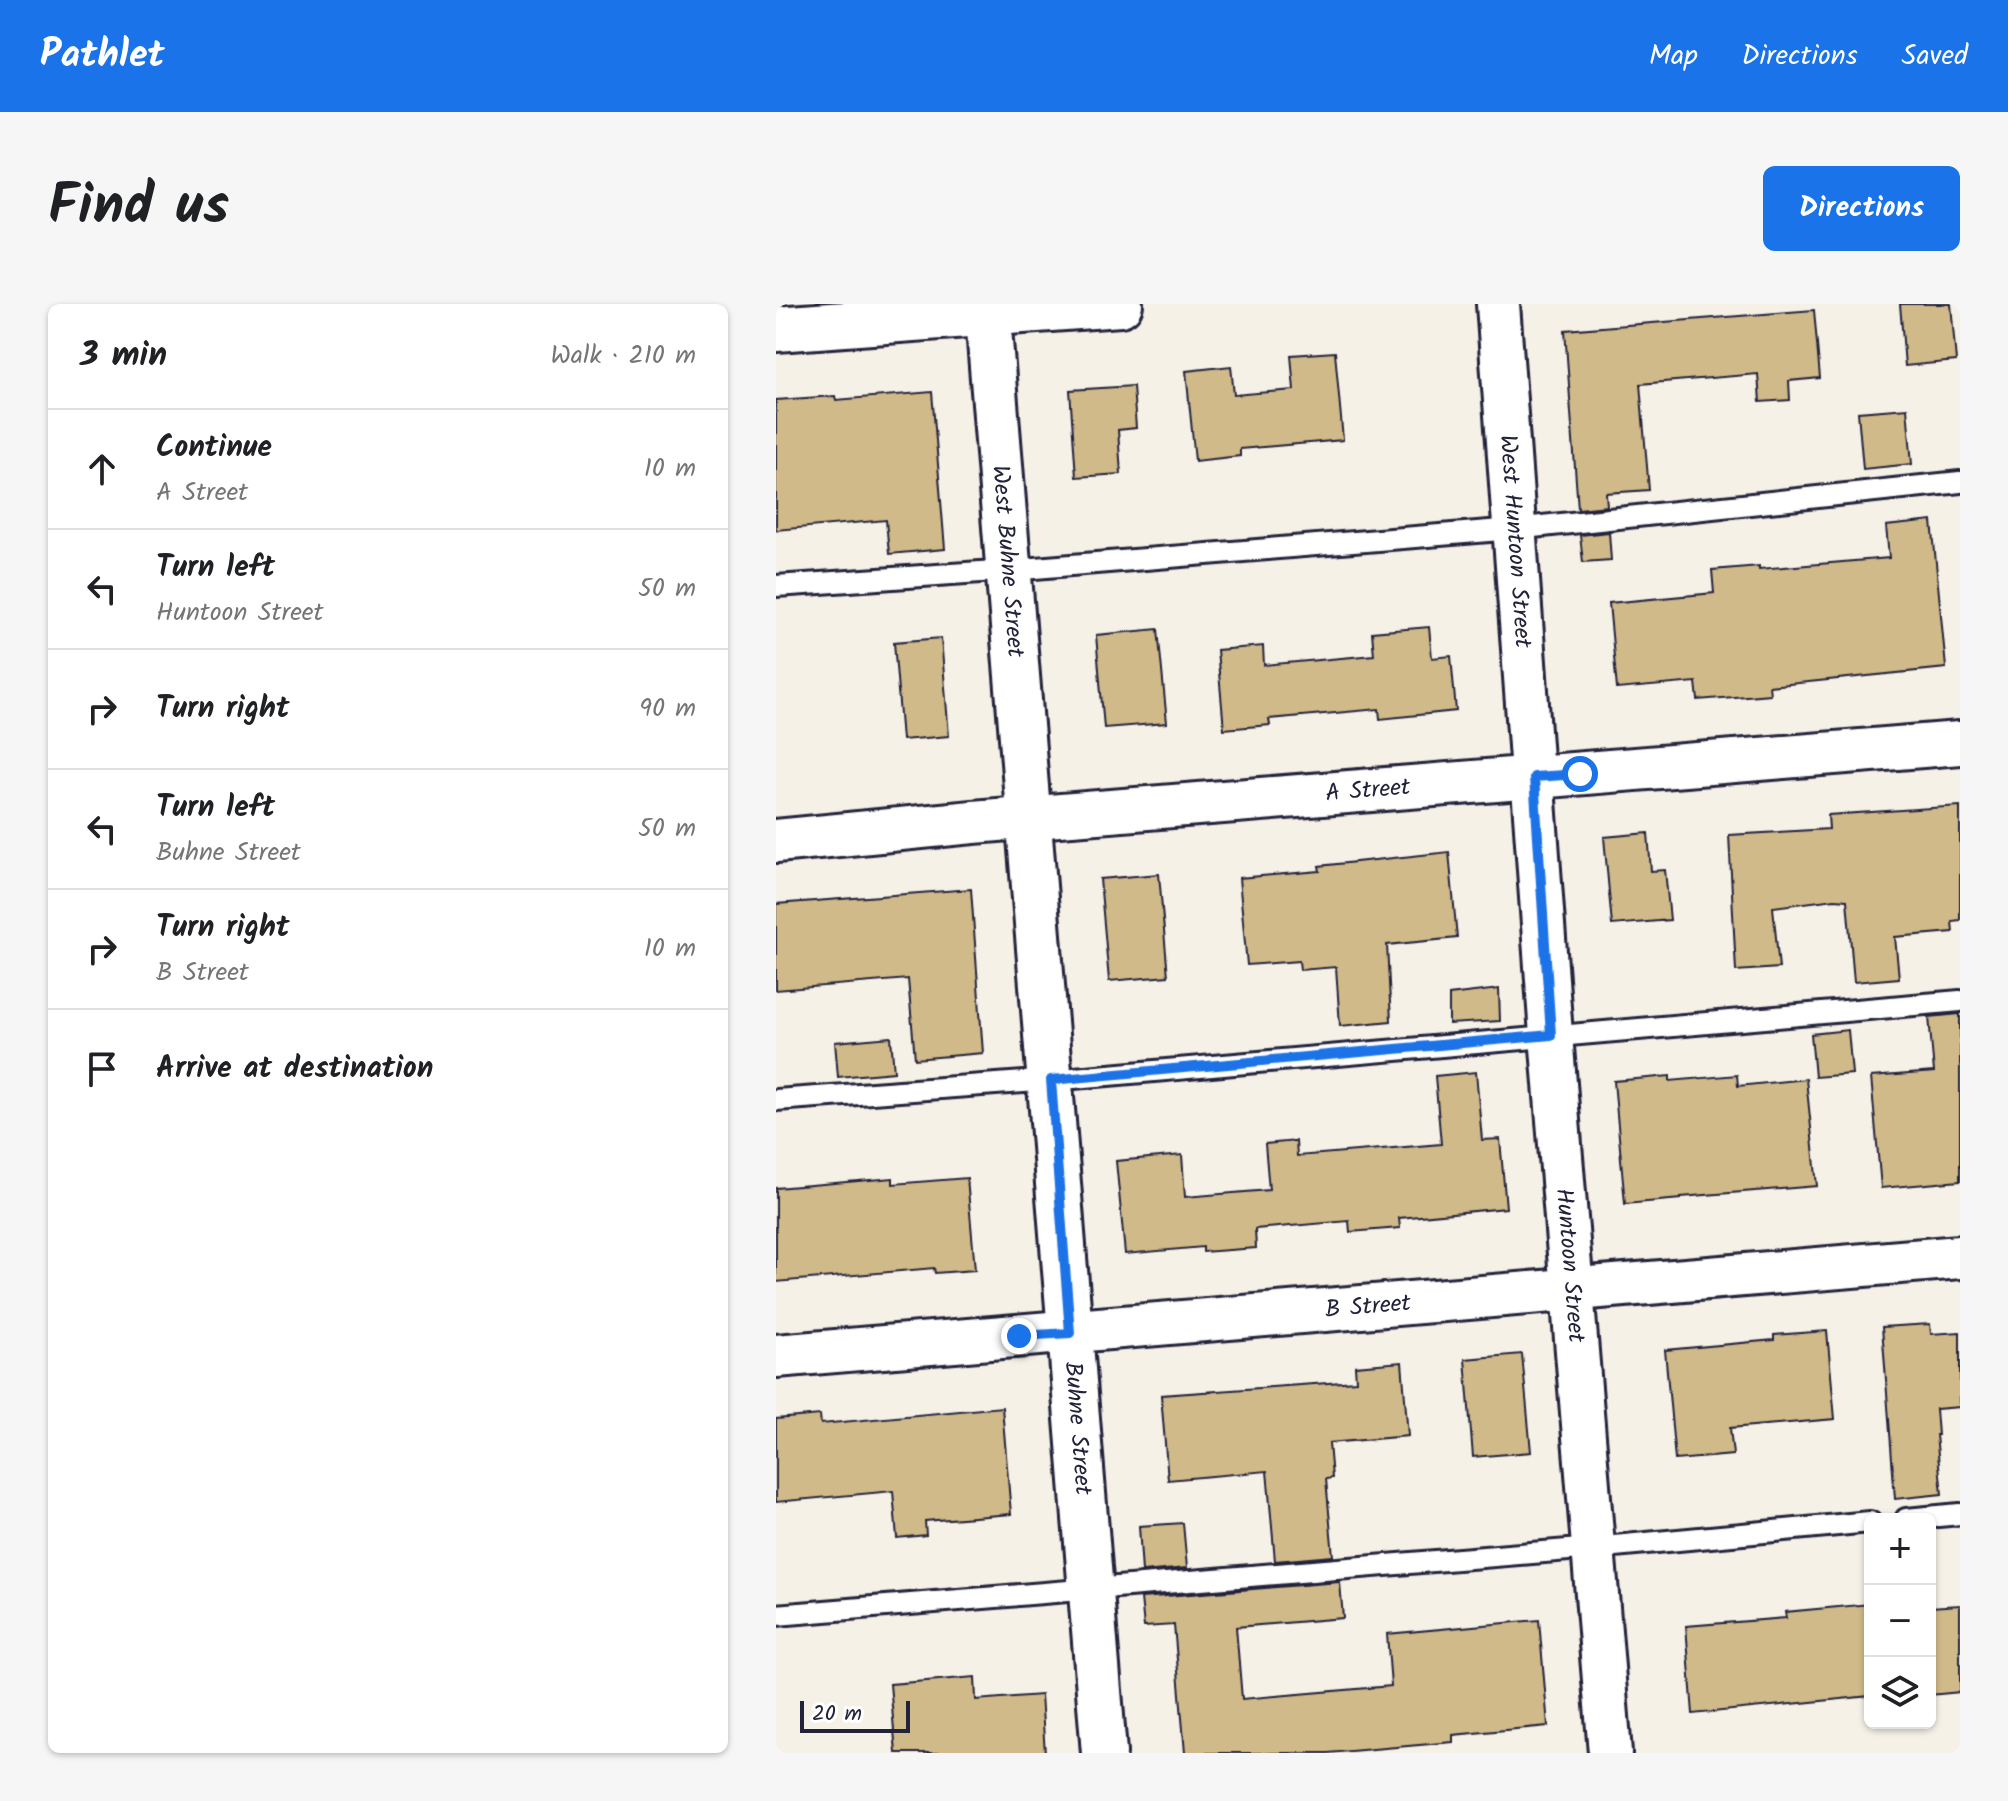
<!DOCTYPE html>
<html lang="en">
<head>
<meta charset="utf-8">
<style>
  :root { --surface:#fff; --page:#f6f6f6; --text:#202124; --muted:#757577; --line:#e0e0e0; --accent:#1a73e8 }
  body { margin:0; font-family:Kalam,sans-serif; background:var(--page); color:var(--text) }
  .controls { position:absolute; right:24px; bottom:24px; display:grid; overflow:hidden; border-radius:12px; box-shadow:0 2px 6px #0004 }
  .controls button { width:72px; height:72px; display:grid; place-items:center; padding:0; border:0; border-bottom:2px solid var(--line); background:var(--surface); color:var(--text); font:40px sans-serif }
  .scale { position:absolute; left:24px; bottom:20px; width:110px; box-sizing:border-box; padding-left:8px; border:4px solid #22223b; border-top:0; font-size:22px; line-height:28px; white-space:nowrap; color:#22223b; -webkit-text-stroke:6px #fff; paint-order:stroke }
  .stop { position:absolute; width:24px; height:24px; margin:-18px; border:6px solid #1a73e8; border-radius:50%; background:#fff }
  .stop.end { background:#1a73e8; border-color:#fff; box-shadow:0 2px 8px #0008 }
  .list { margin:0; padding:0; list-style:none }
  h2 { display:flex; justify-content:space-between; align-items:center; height:104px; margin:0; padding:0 32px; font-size:34px }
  h2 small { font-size:26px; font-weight:400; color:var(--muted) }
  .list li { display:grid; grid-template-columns:52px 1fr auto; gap:24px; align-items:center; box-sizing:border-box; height:120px; padding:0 32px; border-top:2px solid var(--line) }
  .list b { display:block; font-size:30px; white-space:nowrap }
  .list p { margin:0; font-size:26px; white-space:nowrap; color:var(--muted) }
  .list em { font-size:26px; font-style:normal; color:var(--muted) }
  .icon { flex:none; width:44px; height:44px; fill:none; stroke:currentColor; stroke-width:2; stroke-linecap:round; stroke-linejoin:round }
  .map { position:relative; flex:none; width:1184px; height:1449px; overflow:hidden; border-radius:12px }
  header { display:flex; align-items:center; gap:48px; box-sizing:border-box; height:112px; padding:0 40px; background:var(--accent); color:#fff }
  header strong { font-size:38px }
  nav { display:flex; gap:44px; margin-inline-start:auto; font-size:28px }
  .intro { display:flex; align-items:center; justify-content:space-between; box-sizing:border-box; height:192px; padding:0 48px }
  h1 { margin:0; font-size:56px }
  .button { padding:20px 36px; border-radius:12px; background:var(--accent); color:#fff; font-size:28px; font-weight:700 }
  main { display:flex; gap:48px; padding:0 48px }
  aside { flex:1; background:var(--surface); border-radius:12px; box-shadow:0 2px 6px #0004 }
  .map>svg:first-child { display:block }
  .building { fill:#d1ba89; stroke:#22223b; stroke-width:2 }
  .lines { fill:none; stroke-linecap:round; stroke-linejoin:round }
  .service-casing { stroke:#22223b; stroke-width:26 }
  .minor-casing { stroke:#22223b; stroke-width:48 }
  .tertiary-casing { stroke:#22223b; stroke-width:50 }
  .service { stroke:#fff; stroke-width:20 }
  .minor { stroke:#fff; stroke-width:42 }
  .tertiary { stroke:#fff; stroke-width:44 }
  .route { stroke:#1a73e8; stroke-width:10 }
  .labels { text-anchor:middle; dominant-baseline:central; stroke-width:8; stroke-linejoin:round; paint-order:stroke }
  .street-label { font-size:24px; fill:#22223b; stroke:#fff }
</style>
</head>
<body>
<header>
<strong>Pathlet</strong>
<nav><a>Map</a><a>Directions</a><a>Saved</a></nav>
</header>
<div class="intro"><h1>Find us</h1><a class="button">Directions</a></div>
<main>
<aside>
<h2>3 min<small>Walk · 210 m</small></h2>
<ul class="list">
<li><svg class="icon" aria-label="ahead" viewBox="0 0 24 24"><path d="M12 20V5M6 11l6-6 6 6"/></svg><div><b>Continue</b><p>A Street</p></div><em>10 m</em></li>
<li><svg class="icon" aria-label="left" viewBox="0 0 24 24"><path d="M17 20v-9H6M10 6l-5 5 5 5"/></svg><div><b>Turn left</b><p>Huntoon Street</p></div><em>50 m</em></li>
<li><svg class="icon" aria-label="right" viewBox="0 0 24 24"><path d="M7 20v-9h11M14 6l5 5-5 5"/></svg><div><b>Turn right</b></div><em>90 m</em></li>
<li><svg class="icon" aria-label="left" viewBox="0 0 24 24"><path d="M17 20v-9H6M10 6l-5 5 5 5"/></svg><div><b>Turn left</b><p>Buhne Street</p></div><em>50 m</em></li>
<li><svg class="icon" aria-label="right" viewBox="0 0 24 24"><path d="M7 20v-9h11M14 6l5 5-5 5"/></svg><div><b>Turn right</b><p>B Street</p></div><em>10 m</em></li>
<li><svg class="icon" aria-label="arrive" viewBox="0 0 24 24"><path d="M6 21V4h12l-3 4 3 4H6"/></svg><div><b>Arrive at destination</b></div></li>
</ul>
</aside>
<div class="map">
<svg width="1184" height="1449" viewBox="0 0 1184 1449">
  <rect width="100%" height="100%" fill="#f6f1e7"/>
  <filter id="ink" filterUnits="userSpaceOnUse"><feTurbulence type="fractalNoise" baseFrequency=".0125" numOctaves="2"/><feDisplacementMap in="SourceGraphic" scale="16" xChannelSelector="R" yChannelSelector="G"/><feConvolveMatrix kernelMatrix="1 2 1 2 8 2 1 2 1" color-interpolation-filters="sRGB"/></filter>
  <g filter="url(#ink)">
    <g class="building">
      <path d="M 1124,0 L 1175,0 L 1180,57 L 1129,62 Z"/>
      <path d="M 1038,6 L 1044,74 L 1013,77 L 1014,96 L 984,98 L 982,70 L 864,80 L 873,186 L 830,189 L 831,202 L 802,205 L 789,26 Z"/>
      <path d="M 559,48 L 567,136 L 464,145 L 464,152 L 419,157 L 410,67 L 455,62 L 458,91 L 518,86 L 515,51 Z"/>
      <path d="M 357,82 L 360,124 L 342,126 L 345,170 L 300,173 L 294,86 Z"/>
      <path d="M 156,88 L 169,245 L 113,250 L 110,216 L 0,226 L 0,96 L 59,92 L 60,96 Z"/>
      <path d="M 1131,104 L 1136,160 L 1087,165 L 1082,108 Z"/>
      <path d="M 1156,217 L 1170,364 L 993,382 L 994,390 L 922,396 L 920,378 L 841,385 L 833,299 L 938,289 L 936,266 L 983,262 L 983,265 L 1113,254 L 1110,222 Z"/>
      <path d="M 833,228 L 835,256 L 807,258 L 804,231 Z"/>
      <path d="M 653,323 L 656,354 L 675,352 L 680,407 L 604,415 L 603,405 L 493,415 L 494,421 L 448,425 L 441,346 L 487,342 L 488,361 L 598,351 L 596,328 Z"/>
      <path d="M 382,325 L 391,419 L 328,424 L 320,331 Z"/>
      <path d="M 165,334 L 173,432 L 126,436 L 118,338 Z"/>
      <path d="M 1184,502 L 1184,616 L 1176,617 L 1177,628 L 1119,633 L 1123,674 L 1078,678 L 1071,596 L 1059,595 L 997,603 L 1003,664 L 960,667 L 953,531 L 1053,525 L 1052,511 Z"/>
      <path d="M 872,529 L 875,567 L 889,566 L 894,616 L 836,621 L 828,533 Z"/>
      <path d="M 673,548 L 681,634 L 611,641 L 615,717 L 564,722 L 560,663 L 524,666 L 523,657 L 471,661 L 463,574 L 544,567 L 543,562 Z"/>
      <path d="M 383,570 L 392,672 L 333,677 L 324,575 Z"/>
      <path d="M 195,585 L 207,749 L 139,755 L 132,675 L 0,686 L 0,600 Z"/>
      <path d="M 723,685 L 724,717 L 673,720 L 673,691 Z"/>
      <path d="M 1184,710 L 1184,877 L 1105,884 L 1095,773 L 1158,768 L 1153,713 Z"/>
      <path d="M 1072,726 L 1076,770 L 1039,773 L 1035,730 Z"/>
      <path d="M 115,733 L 118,768 L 62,773 L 59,738 Z"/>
      <path d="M 700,768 L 706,836 L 724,835 L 730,904 L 623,914 L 624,924 L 574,928 L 573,917 L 479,925 L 480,944 L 427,948 L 427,943 L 349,950 L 340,857 L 406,851 L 409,893 L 493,886 L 489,840 L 520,837 L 521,852 L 665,840 L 659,772 Z"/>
      <path d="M 961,771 L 962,782 L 1030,775 L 1041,882 L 905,893 L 905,895 L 849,900 L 838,777 L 894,772 L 894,777 Z"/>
      <path d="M 117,874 L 117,880 L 191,874 L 199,966 L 159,969 L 158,964 L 0,978 L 0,884 Z"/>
      <path d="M 1154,1020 L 1155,1030 L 1184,1028 L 1184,1103 L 1160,1105 L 1162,1131 L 1160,1131 L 1166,1190 L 1119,1195 L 1106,1023 Z"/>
      <path d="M 1051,1027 L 1059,1115 L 954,1124 L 957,1151 L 899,1156 L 889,1046 L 998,1036 L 998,1031 Z"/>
      <path d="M 746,1050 L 755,1148 L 697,1153 L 689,1055 Z"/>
      <path d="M 626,1058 L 632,1132 L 553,1139 L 556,1174 L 550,1175 L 557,1252 L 499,1257 L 491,1167 L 392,1176 L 385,1091 L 580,1077 L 579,1062 Z"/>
      <path d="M 226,1103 L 235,1210 L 149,1217 L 150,1231 L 121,1234 L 117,1187 L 0,1198 L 0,1115 L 44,1111 L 45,1120 Z"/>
      <path d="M 407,1219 L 411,1264 L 366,1268 L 363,1222 Z"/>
      <path d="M 564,1278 L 567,1314 L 460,1323 L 466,1395 L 615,1382 L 611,1330 L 763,1316 L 772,1422 L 677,1431 L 677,1438 L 552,1449 L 409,1449 L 398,1321 L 368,1323 L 365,1294 Z"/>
      <path d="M 1094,1300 L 1094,1392 L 917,1410 L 910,1322 L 1010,1314 L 1009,1308 Z"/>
      <path d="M 1184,1301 L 1184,1388 L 1154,1391 L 1154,1303 Z"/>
      <path d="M 199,1373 L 200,1396 L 265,1391 L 269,1449 L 120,1449 L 114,1380 Z"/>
    </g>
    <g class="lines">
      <g class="service-casing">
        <g id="service">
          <path d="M 0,282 L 234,266 L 738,225 L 1184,178"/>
          <path d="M 0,796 L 275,776 L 1184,697"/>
          <path d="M 1130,1215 L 1184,1210"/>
          <path d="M 0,1311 L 817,1244 L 1094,1218"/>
        </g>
      </g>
      <g class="minor-casing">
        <g id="minor">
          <path id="s1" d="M 722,0 L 775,731 L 834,1449"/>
          <path id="s2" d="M 0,537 L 197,518 L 1184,439"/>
          <path id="s3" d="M 0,1052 L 1184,953"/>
        </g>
      </g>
      <g class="tertiary-casing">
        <g id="tertiary">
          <path id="s4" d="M 211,0 L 328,1449"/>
          <path d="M 0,25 L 344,0"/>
        </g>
      </g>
      <use href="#service" class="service"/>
      <use href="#minor" class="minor"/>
      <use href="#tertiary" class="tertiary"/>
    </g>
  </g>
  <g class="lines" filter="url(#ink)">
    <path class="route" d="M 243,1032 L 294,1029 L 275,776 L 775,731 L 758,473 L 804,470"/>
  </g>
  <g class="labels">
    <g class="street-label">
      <text stroke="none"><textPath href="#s1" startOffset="238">West Huntoon Street</textPath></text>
      <text stroke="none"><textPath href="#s4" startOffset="258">West Buhne Street</textPath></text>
      <text stroke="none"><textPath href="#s2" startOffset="594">A Street</textPath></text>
      <text stroke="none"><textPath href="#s1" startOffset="964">Huntoon Street</textPath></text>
      <text stroke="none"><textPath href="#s3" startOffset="594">B Street</textPath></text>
      <text stroke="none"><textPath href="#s4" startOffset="1128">Buhne Street</textPath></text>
    </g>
  </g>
</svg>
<div class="controls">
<button>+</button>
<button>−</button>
<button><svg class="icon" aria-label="layers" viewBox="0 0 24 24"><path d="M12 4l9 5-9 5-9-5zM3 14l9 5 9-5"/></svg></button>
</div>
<div class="scale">20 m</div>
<div class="stop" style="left:804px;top:470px"></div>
<div class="stop end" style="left:243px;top:1032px"></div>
</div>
</main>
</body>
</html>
